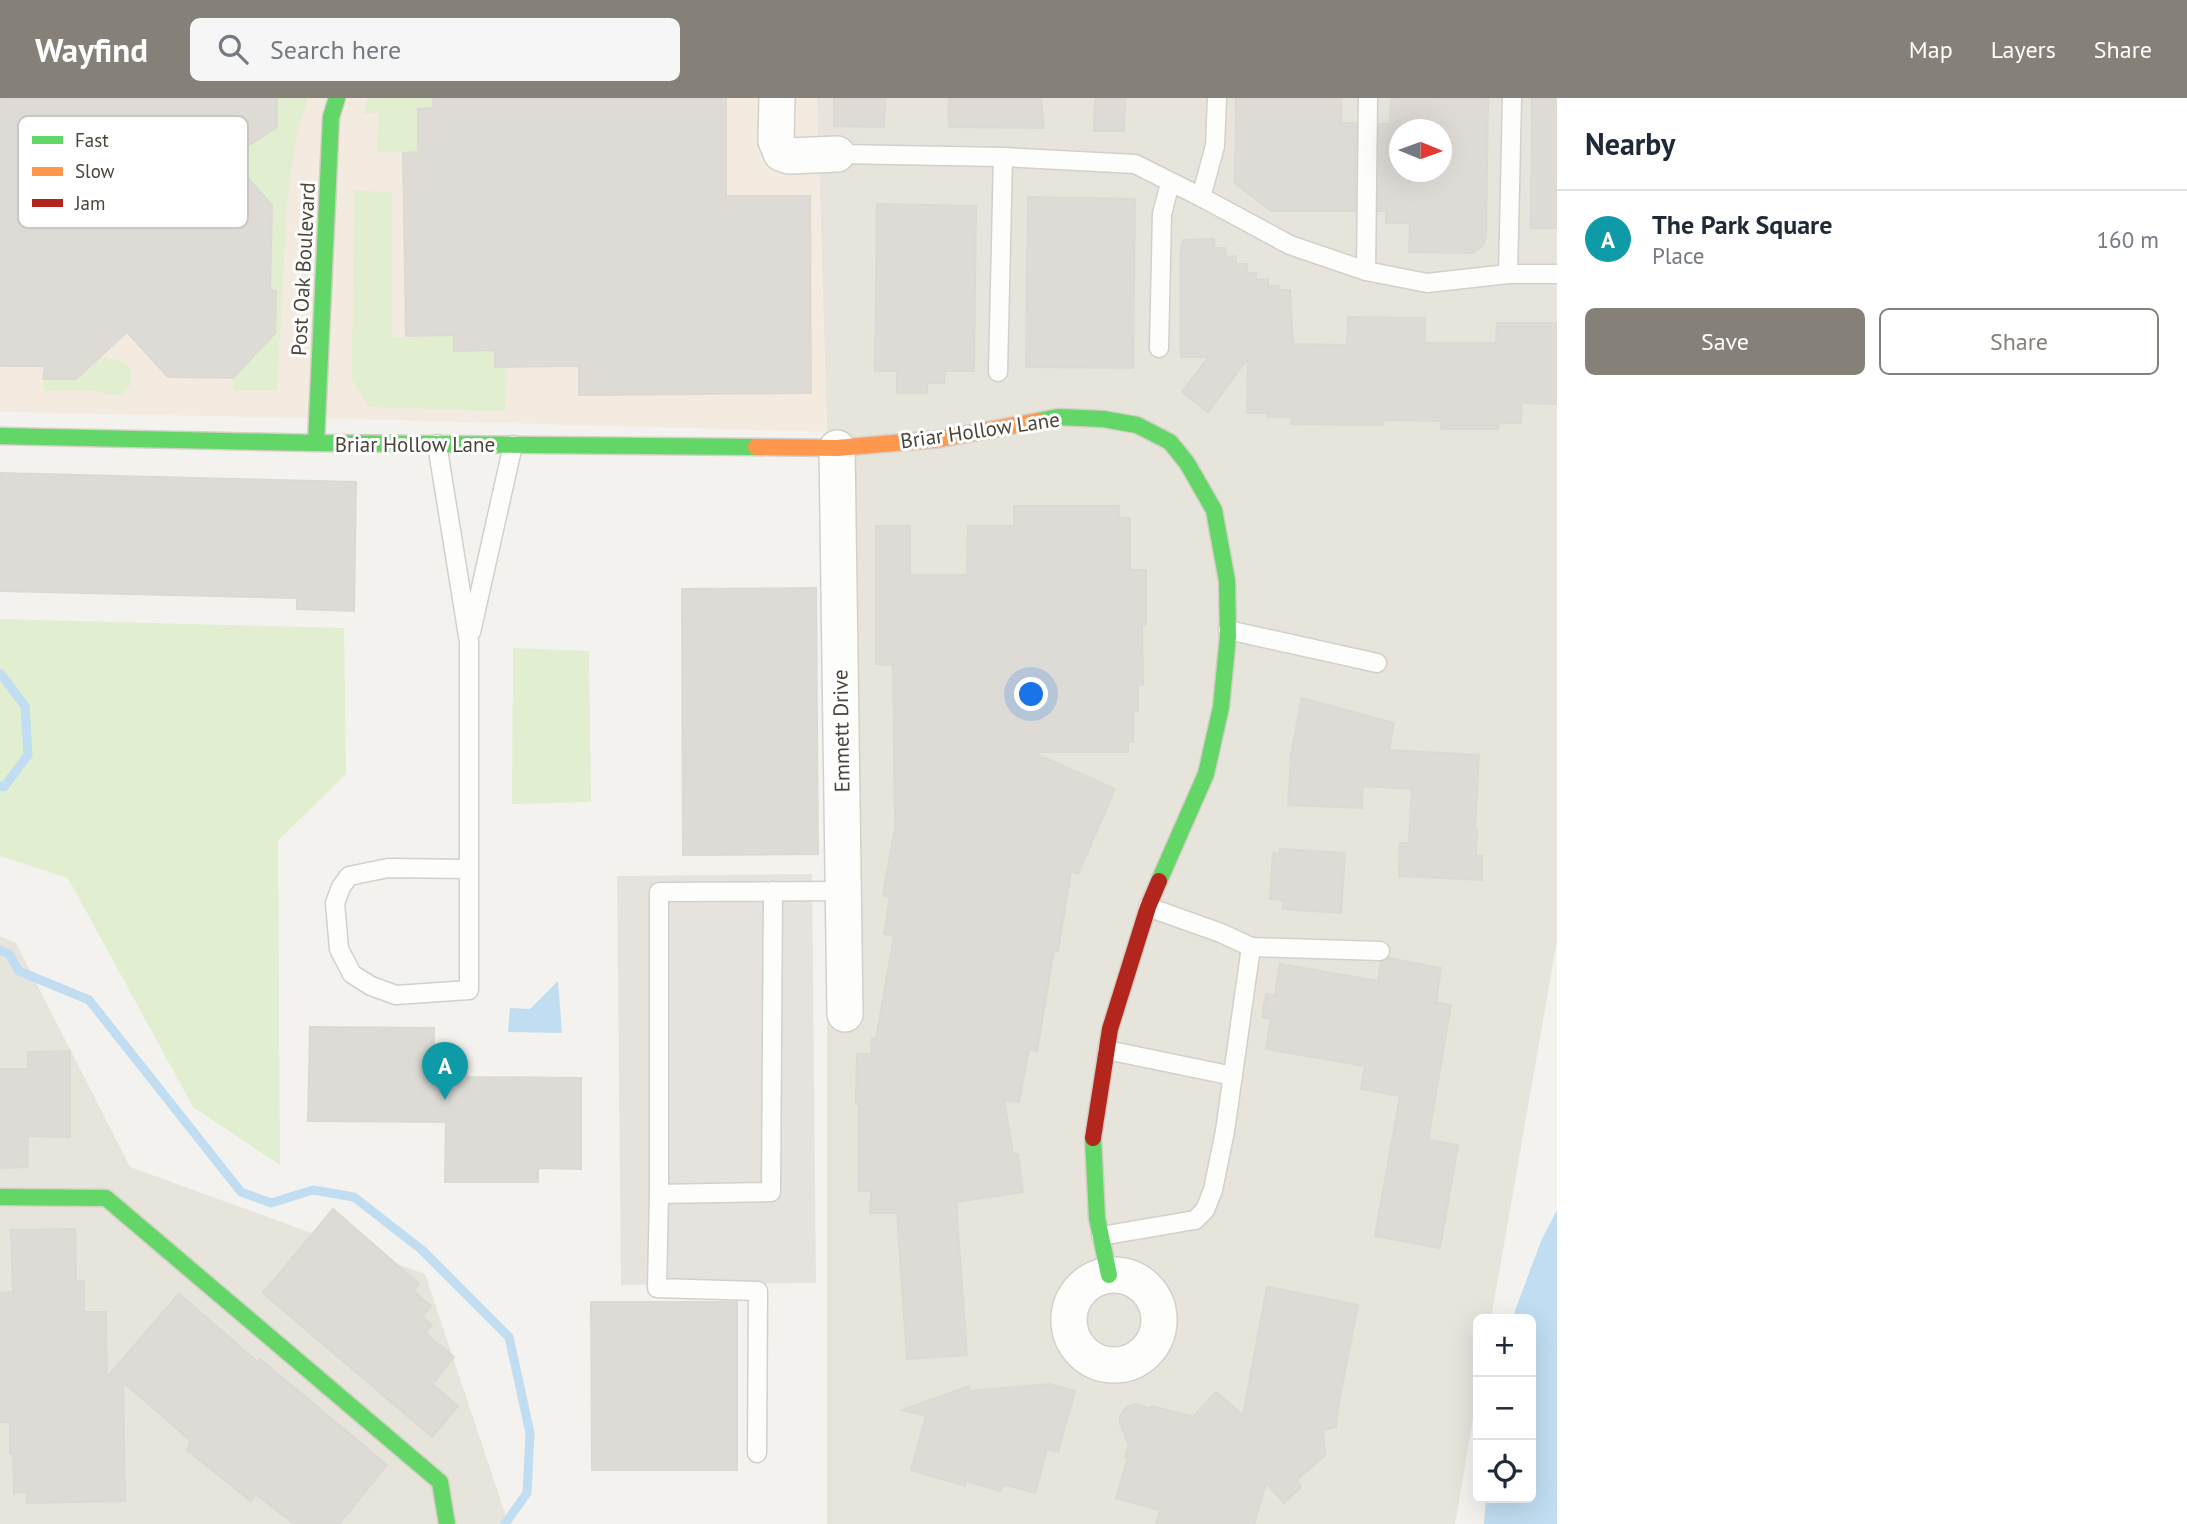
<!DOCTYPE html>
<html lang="en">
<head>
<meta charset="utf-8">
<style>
  :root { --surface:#fff; --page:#f6f6f7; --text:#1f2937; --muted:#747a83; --line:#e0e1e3; --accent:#868178 }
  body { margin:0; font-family:"PT Sans",sans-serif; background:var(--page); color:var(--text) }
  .controls { position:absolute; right:21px; bottom:21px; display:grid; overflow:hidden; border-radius:10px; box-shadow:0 7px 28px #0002 }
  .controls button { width:63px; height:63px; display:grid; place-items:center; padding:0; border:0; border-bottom:2px solid var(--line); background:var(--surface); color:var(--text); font:35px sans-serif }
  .compass { position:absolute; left:1389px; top:21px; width:63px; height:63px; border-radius:50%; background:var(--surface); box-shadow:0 7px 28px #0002; rotate:91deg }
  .you { position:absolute; left:1032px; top:597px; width:24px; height:24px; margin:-18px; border:5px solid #fff; border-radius:50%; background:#1a73e8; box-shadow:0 0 0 10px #1a73e833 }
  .badge { display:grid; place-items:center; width:46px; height:46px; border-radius:50%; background:var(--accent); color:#fff; font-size:23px; font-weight:700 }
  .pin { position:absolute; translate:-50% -58px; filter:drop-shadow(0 2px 4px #0008) }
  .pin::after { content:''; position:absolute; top:37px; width:24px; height:21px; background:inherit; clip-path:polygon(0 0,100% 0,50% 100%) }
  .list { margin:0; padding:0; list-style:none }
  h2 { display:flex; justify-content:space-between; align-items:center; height:91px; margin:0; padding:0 28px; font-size:30px }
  h2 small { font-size:23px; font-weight:400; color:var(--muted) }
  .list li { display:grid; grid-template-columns:46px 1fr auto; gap:21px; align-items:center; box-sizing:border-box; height:98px; padding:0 28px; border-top:2px solid var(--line) }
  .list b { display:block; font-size:26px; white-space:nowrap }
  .list p { margin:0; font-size:23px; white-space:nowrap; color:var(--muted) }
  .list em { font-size:23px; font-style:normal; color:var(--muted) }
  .actions { display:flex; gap:14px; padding:21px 28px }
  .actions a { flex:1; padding:16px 0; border:2px solid var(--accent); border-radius:10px; text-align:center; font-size:24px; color:var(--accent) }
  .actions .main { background:var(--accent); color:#fff }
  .icon { flex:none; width:38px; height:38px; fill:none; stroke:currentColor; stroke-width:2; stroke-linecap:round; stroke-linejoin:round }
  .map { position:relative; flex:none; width:1557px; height:1426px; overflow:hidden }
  header { display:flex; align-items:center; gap:42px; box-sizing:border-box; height:98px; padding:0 35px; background:var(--accent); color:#fff }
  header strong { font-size:33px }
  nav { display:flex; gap:38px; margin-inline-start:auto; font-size:24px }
  .search { width:490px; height:63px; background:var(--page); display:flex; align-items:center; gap:18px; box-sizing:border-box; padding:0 24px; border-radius:10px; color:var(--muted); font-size:26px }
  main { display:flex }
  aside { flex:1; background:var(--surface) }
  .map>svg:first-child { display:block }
  .residential { fill:#e7e4dc; fill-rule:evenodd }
  .commercial { fill:#f3ebdf }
  .green { fill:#e1eecf }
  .parking { fill:#e6e3df }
  .water { fill:#c0ddf1 }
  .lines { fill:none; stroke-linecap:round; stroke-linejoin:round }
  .stream { stroke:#c0ddf1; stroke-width:9 }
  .building { fill:#dedbd6; stroke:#dcd9d4; stroke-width:2; fill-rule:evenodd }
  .lane-casing { stroke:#d2d0cb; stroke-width:21 }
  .street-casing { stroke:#d2d0cb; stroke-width:38 }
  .fast-casing { stroke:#d3cfc5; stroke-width:19 }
  .slow-casing { stroke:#d3cfc5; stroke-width:19 }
  .jam-casing { stroke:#d3cfc5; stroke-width:19 }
  .lane { stroke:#fdfdfc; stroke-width:18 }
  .street { stroke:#fdfdfc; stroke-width:35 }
  .fast { stroke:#63d668; stroke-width:16 }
  .slow { stroke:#ff974d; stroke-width:16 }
  .jam { stroke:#b3261e; stroke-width:16 }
  .labels { text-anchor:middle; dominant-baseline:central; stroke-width:6; stroke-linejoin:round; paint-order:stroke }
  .street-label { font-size:21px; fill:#4b4439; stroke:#fff }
  .key { fill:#fff; stroke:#c9c7c4; stroke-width:2 }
  .key-label { font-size:19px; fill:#4b4439 }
</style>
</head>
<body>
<header>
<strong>Wayfind</strong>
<div class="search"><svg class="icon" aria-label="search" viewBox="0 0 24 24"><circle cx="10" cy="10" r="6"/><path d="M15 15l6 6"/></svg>Search here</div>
<nav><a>Map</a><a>Layers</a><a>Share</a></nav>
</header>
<main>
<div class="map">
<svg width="1557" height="1426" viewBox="0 0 1557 1426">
  <rect width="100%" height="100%" fill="#f4f2ee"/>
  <g class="residential">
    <path d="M 817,0 L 1557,0 L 1557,842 L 1491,1221 L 1478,1221 L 1478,1292 L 1455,1426 L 827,1426 L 827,334 ZM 1400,32 L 1442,32 L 1442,74 L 1400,74 Z"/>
    <path d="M 0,838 L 16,845 L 130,1069 L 425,1176 L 508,1424 L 511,1426 L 0,1426 Z"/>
  </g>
  <path class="commercial" d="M 0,0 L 817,0 L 827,334 L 352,321 L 0,314 Z"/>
  <g class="green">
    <path d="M 277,0 L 308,0 L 296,40 L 287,104 L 277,292 L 233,292 L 233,280 L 275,235 L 276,194 L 270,192 L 272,107 L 230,60 L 277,29 Z"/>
    <path d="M 368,0 L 433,0 L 433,10 L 418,11 L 418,54 L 377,54 L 378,14 L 363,16 Z"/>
    <path d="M 354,93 L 392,94 L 392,240 L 454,237 L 454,253 L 495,252 L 495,269 L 506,269 L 505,313 L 370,309 L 352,282 Z"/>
    <path d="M 100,259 C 107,261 116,261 122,264 C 137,271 133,295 117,297 C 111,298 105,295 100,294 C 82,291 62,293 44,293 L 43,281 L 76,281 Z"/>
    <path d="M 0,521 L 344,530 L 346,676 L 278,743 L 280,1067 L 193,1009 L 68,780 L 0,758 Z"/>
    <path d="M 513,550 L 589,553 L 591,704 L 512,706 Z"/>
  </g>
  <path class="parking" d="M 812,776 L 816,1185 L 621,1187 L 617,778 Z"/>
  <g class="water">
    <path d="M 558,883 L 562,935 L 508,934 L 510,910 L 530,911 Z"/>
    <path d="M 1557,1112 L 1557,1426 L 1484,1426 L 1486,1400 L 1531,1400 L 1531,1221 L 1512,1221 L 1541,1143 Z"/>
  </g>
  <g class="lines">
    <g class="stream">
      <path d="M 0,575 L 25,608 L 28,657 L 4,689 L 0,688"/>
      <path d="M 0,852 L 9,856 L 19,873 L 89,902 L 241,1094 L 271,1105 L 313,1092 L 354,1099 L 422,1152 L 509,1239 L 530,1335 L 527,1395 L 505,1426"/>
    </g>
  </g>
  <g class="building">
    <path d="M 0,0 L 277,0 L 277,29 L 230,60 L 272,107 L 270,192 L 276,193 L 275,235 L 233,280 L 168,279 L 127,234 L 76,281 L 43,281 L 45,268 L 0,268 Z"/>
    <path d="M 433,0 L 726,0 L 726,98 L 810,98 L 811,295 L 579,297 L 579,268 L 495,269 L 495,252 L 454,253 L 454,237 L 406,238 L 403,55 L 418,54 L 418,11 L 433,10 Z"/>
    <path d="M 834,0 L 885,0 L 884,29 L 834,28 Z"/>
    <path d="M 949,0 L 1041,0 L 1044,30 L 949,29 Z"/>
    <path d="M 1095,0 L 1125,0 L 1124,33 L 1094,33 Z"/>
    <path d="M 1236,0 L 1341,0 L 1341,25 L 1356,25 L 1355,113 L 1271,113 L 1235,85 Z"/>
    <path d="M 1391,0 L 1488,0 L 1486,139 L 1483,147 L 1479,151 L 1471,155 L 1409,154 L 1410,125 L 1386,125 L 1386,113 L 1378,113 L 1379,26 L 1390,26 ZM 1399,32 L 1441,32 L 1441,74 L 1399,74 Z"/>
    <path d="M 1532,0 L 1557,0 L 1557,130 L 1531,130 Z"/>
    <path d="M 1028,99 L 1135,101 L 1133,270 L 1026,269 Z"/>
    <path d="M 877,106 L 976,108 L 974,273 L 945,273 L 944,285 L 927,285 L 927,295 L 897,295 L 897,273 L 875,273 Z"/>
    <path d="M 1214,141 L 1215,150 L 1225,150 L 1226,159 L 1236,158 L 1236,166 L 1247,166 L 1247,175 L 1256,175 L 1256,182 L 1268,181 L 1268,188 L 1279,188 L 1279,192 L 1290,192 L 1293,246 L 1347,247 L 1348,219 L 1425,220 L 1425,245 L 1496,245 L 1497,225 L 1557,225 L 1557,306 L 1522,305 L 1521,325 L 1499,325 L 1498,331 L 1441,331 L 1441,323 L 1384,322 L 1383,327 L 1291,326 L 1292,319 L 1268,319 L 1268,315 L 1247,315 L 1248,260 L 1208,314 L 1182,294 L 1208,259 L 1181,259 L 1181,164 L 1180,157 L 1183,142 Z"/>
    <path d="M 0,375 L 356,384 L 354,513 L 297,511 L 297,500 L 0,493 Z"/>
    <path d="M 1014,408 L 1119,408 L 1119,420 L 1130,420 L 1130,472 L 1146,472 L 1146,527 L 1142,527 L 1143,587 L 1138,587 L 1138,613 L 1133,614 L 1133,644 L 1128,644 L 1128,654 L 1032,654 L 1115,691 L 1078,776 L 1071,773 L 1058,853 L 1054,852 L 1037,953 L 1029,951 L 1019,1004 L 1004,1002 L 1013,1056 L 1018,1056 L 1023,1094 L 956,1104 L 967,1257 L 907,1261 L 897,1115 L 870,1115 L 871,1093 L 859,1093 L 859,1006 L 856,1006 L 857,956 L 871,956 L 872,941 L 876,941 L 894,838 L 884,836 L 890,799 L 883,797 L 895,730 L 893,567 L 876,566 L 876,428 L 910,428 L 910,477 L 967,477 L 968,428 L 1014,428 Z"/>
    <path d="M 816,490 L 818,756 L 683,757 L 682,491 Z"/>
    <path d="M 1302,600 L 1394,625 L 1389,652 L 1479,657 L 1475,731 L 1477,731 L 1476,758 L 1482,758 L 1482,782 L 1399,778 L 1400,745 L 1409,745 L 1412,691 L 1363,688 L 1362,710 L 1288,707 L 1291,656 Z"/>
    <path d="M 1280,751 L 1345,755 L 1341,815 L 1283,811 L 1284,802 L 1270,801 L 1273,755 L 1279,756 Z"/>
    <path d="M 1388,860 L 1441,870 L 1436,904 L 1451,907 L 1428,1042 L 1458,1047 L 1440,1150 L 1375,1138 L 1400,998 L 1361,991 L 1365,968 L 1266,951 L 1271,921 L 1262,919 L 1266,896 L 1275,897 L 1280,866 L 1378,883 L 1381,864 Z"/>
    <path d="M 310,929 L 434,930 L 433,966 L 466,966 L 467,979 L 581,980 L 581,1071 L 538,1070 L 538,1084 L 445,1084 L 446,1024 L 308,1023 Z"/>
    <path d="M 70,953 L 70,1039 L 28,1038 L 27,1069 L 0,1070 L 0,971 L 28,971 L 28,954 Z"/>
    <path d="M 333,1111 L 419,1186 L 413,1193 L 431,1208 L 422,1219 L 432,1227 L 425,1235 L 454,1259 L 432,1286 L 458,1308 L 432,1339 L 263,1195 Z"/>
    <path d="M 75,1131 L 76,1183 L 84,1183 L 84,1214 L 106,1214 L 107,1279 L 179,1196 L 259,1265 L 260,1261 L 387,1367 L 339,1426 L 294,1426 L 256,1396 L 251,1403 L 187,1352 L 191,1343 L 123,1284 L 125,1403 L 27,1405 L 27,1394 L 14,1395 L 13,1355 L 10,1355 L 10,1324 L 0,1324 L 0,1195 L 13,1194 L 11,1132 Z"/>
    <path d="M 1267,1189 L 1358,1207 L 1338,1309 L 1336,1329 L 1323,1332 L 1325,1357 L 1297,1382 L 1301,1389 L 1284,1405 L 1266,1385 L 1254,1426 L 1156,1426 L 1160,1412 L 1116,1400 L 1128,1360 L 1125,1359 L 1129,1347 L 1120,1326 L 1120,1318 L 1126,1309 L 1135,1306 L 1151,1311 L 1152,1308 L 1193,1319 L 1216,1294 L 1243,1317 Z"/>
    <path d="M 591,1204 L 737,1204 L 737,1372 L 592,1372 Z"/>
    <path d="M 1050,1286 L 1075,1293 L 1058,1354 L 1047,1351 L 1035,1395 L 1003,1386 L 1001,1393 L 966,1383 L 965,1388 L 911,1372 L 926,1318 L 902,1312 L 969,1288 L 970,1293 Z"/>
  </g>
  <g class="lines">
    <g class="lane-casing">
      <g id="lane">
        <path d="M 837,56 L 1003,59 L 1135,66 L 1201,99 L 1290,147 L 1366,173 L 1427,185 L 1508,176 L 1557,176"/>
        <path d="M 1201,99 L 1215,48 L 1217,0"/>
        <path d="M 1366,173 L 1368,0"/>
        <path d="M 1508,176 L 1512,0"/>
        <path d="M 1159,250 L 1162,116 L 1170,85"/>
        <path d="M 998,274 L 1003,59"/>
        <path d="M 437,346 L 469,544 L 469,892 L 396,897 L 371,888 L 352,876 L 339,851 L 335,805 L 341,789 L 349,778 L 388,770 L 468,771"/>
        <path d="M 1228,532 L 1377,565"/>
        <path d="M 471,534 L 513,347"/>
        <path d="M 773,793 L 771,1094 L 659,1096 L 659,794 L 843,793"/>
        <path d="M 1251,849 L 1380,853"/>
        <path d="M 1107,952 L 1233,978"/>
        <path d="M 659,1096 L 657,1190 L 758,1193 L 757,1355"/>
        <path d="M 1101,1138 L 1195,1122 L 1205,1112 L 1213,1092 L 1225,1033 L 1251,849 L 1221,835 L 1148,809"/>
      </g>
    </g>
    <g class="street-casing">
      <g id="street">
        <path d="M 777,0 L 776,43 L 781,55 L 789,58 L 837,56"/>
        <path d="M 837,350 L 845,916"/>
        <circle cx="1114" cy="1222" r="45"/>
      </g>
    </g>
    <g class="fast-casing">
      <g id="fast">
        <path d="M 1038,323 L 1058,319 L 1103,321 L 1137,327 L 1170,344 L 1187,365 L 1214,412 L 1227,483 L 1228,538 L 1221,609 L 1206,676 L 1159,783"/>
        <path d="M 0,338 L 316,345 L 756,349"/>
        <path d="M 316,345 L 331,19 L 337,0"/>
        <path d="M 1093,1040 L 1097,1120 L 1109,1177"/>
        <path d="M 0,1099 L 106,1100 L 440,1384 L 447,1426"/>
      </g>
    </g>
    <g class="slow-casing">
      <path id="slow" d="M 756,349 L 837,350 L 940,341 L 1038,323"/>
    </g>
    <g class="jam-casing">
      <path id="jam" d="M 1093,1040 L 1110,931 L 1148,809 L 1159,783"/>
    </g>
    <use href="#lane" class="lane"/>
    <use href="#street" class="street"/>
    <use href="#fast" class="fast"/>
    <use href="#slow" class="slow"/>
    <use href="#jam" class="jam"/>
  </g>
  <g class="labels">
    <g class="street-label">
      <text transform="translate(303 171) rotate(-87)">Post Oak Boulevard</text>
      <text transform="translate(980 332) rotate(-8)">Briar Hollow Lane</text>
      <text x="415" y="346">Briar Hollow Lane</text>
      <text transform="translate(841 633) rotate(-91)">Emmett Drive</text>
    </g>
  </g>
  <rect x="18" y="18" width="230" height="112" rx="10" class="key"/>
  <rect x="32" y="38" width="31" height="8" fill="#63d668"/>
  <rect x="32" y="69" width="31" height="9" fill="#ff974d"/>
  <rect x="32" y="101" width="31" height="8" fill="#b3261e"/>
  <g class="key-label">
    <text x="75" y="49">Fast</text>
    <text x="75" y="80">Slow</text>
    <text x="75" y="112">Jam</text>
  </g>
</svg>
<div class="controls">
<button>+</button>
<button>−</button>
<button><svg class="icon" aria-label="locate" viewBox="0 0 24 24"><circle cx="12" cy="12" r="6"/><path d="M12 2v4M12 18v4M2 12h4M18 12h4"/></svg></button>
</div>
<svg class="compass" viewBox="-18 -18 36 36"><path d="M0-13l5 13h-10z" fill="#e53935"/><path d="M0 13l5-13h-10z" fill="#747a83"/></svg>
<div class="you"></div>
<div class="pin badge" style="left:445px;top:1002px;background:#0f9aa8">A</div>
</div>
<aside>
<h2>Nearby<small></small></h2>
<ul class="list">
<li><span class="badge" style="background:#0f9aa8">A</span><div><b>The Park Square</b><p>Place</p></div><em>160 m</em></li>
</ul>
<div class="actions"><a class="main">Save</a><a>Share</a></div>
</aside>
</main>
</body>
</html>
